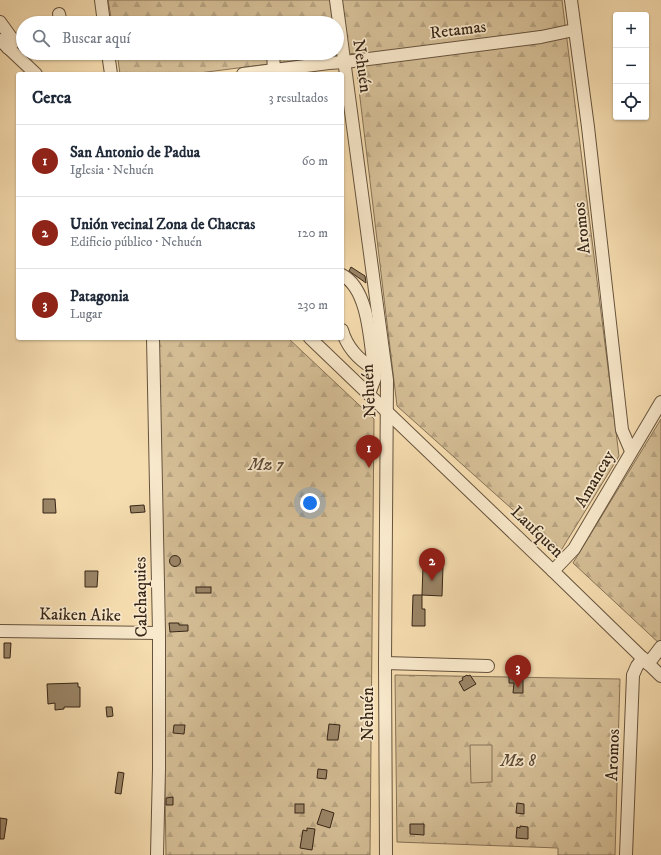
<!DOCTYPE html>
<html lang="es">
<head>
<meta charset="utf-8">
<style>
  :root { --surface:#fff; --page:#f6f6f7; --text:#1f2937; --muted:#747a83; --line:#e0e1e3; --accent:#8f2418 }
  body { margin:0; font-family:"IM FELL DW Pica",serif; background:var(--page); color:var(--text) }
  .controls { position:absolute; right:12px; top:12px; display:grid; overflow:hidden; border-radius:4px; box-shadow:0 1px 3px #0004 }
  .controls button { width:36px; height:36px; display:grid; place-items:center; padding:0; border:0; border-bottom:1px solid var(--line); background:var(--surface); color:var(--text); font:20px sans-serif }
  .you { position:absolute; left:310px; top:503px; width:14px; height:14px; margin:-10px; border:3px solid #fff; border-radius:50%; background:#1a73e8; box-shadow:0 0 0 6px #1a73e833 }
  .badge { display:grid; place-items:center; width:26px; height:26px; border-radius:50%; background:var(--accent); color:#fff; font-size:13px; font-weight:700 }
  .pin { position:absolute; translate:-50% -33px; filter:drop-shadow(0 1px 2px #0008) }
  .pin::after { content:''; position:absolute; top:21px; width:14px; height:12px; background:inherit; clip-path:polygon(0 0,100% 0,50% 100%) }
  .list { margin:0; padding:0; list-style:none }
  h2 { display:flex; justify-content:space-between; align-items:center; height:52px; margin:0; padding:0 16px; font-size:17px }
  h2 small { font-size:13px; font-weight:400; color:var(--muted) }
  .list li { display:grid; grid-template-columns:26px 1fr auto; gap:12px; align-items:center; box-sizing:border-box; height:72px; padding:0 16px; border-top:1px solid var(--line) }
  .list b { display:block; font-size:15px; white-space:nowrap }
  .list p { margin:0; font-size:13px; white-space:nowrap; color:var(--muted) }
  .list em { font-size:13px; font-style:normal; color:var(--muted) }
  .icon { flex:none; width:22px; height:22px; fill:none; stroke:currentColor; stroke-width:2; stroke-linecap:round; stroke-linejoin:round }
  .map { position:relative; flex:none; width:661px; height:855px; overflow:hidden }
  .search { position:absolute; background:var(--surface); box-shadow:0 1px 3px #0004; left:16px; top:16px; width:328px; height:44px; display:flex; align-items:center; gap:10px; box-sizing:border-box; padding:0 14px; border-radius:22px; color:var(--muted); font-size:15px }
  .panel { position:absolute; background:var(--surface); box-shadow:0 1px 3px #0004; left:16px; top:72px; width:328px; height:268px; border-radius:4px }
  .map>svg:first-child { display:block }
  .forest { fill:url(#forest-firs); stroke:#867256 }
  .pitch { fill:#d5be96; stroke:#867256 }
  .building { fill:#9a8567; stroke:#362517 }
  .lines { fill:none; stroke-linecap:round; stroke-linejoin:round }
  .minor-casing { stroke:#66533d; stroke-width:14 }
  .minor { stroke:#f9e9cc; stroke-width:12 }
  .labels { text-anchor:middle; dominant-baseline:central; stroke-width:3.5; stroke-linejoin:round; paint-order:stroke }
  .street-label { font-size:17px; fill:#362517; stroke:#f9e9cc }
  .park-label { font-size:17px; font-style:italic; fill:#5e4b37; stroke:#f9e9cc }
</style>
</head>
<body>
<div class="map">
<svg width="661" height="855" viewBox="0 0 661 855">
  <defs>
    <pattern id="forest-firs" width="22" height="20" patternUnits="userSpaceOnUse"><rect width="22" height="20" fill="#d5be96"/><path d="M5 1l3.5 6h-7zM16 11l3.5 6h-7z" fill="#b7a381"/></pattern>
  </defs>
  <rect width="100%" height="100%" fill="#f6ddb0"/>
  <filter id="stains"><feTurbulence type="fractalNoise" baseFrequency=".005" numOctaves="4"/><feColorMatrix values="0 0 0 0 .2 0 0 0 0 .09 0 0 0 0 .02 0 0 0 .5 -.17"/></filter>
  <radialGradient id="worn" r=".72"><stop offset=".6" stop-color="#630" stop-opacity="0"/><stop offset="1" stop-color="#630" stop-opacity=".3"/></radialGradient>
  <g class="forest">
    <path d="M 108,0 L 562,0 L 619,456 L 560,552 L 397,406 L 357,73 L 356,53 L 191,74 L 120,74 L 117,53 L 337,53 L 337,23 L 112,23 Z"/>
    <path d="M 158,338 L 288,338 L 374,419 L 370,855 L 166,855 Z"/>
    <path d="M 661,419 L 661,645 L 573,563 Z"/>
    <path d="M 395,675 L 620,679 L 615,855 L 558,855 L 558,848 L 397,842 Z"/>
  </g>
  <path class="pitch" d="M 470,745 L 492,745 L 492,782 L 471,783 Z"/>
  <g class="building">
    <path d="M 351,267 L 365,276 L 366,283 L 349,271 Z"/>
    <path d="M 43,499 L 55,499 L 56,513 L 43,513 Z"/>
    <path d="M 144,505 L 145,512 L 131,513 L 130,506 Z"/>
    <circle cx="175" cy="561" r="5.5"/>
    <path d="M 423,565 L 443,566 L 442,596 L 422,595 Z"/>
    <path d="M 85,571 L 98,571 L 97,587 L 85,587 Z"/>
    <rect x="196" y="587" width="15" height="6"/>
    <path d="M 413,595 L 422,595 L 422,609 L 425,609 L 425,626 L 412,626 Z"/>
    <path d="M 169,623 L 179,623 L 179,625 L 188,625 L 188,631 L 170,632 Z"/>
    <path d="M 4,643 L 11,643 L 10,658 L 4,658 Z"/>
    <path d="M 509,674 L 523,674 L 523,693 L 513,693 L 514,683 L 509,683 Z"/>
    <path d="M 467,675 L 468,676 L 470,675 L 476,684 L 464,691 L 459,682 L 463,680 L 462,678 Z"/>
    <path d="M 78,683 L 78,687 L 80,687 L 80,707 L 64,707 L 64,709 L 55,710 L 55,703 L 48,704 L 47,684 Z"/>
    <path d="M 106,707 L 112,707 L 113,716 L 107,717 Z"/>
    <path d="M 329,724 L 340,725 L 338,740 L 327,740 Z"/>
    <path d="M 174,725 L 185,725 L 184,734 L 173,733 Z"/>
    <path d="M 318,769 L 327,770 L 326,779 L 317,778 Z"/>
    <path d="M 118,772 L 124,773 L 121,794 L 115,793 Z"/>
    <path d="M 173,797 L 173,805 L 166,805 L 166,798 Z"/>
    <path d="M 517,803 L 524,804 L 524,814 L 516,813 Z"/>
    <rect x="295" y="804" width="9" height="9"/>
    <path d="M 322,809 L 334,813 L 330,828 L 317,824 Z"/>
    <path d="M 0,818 L 7,819 L 4,839 L 0,839 Z"/>
    <path d="M 410,824 L 424,824 L 424,835 L 410,834 Z"/>
    <path d="M 520,826 L 528,827 L 528,839 L 516,838 L 517,827 L 520,828 Z"/>
    <path d="M 307,828 L 315,829 L 312,850 L 300,848 L 303,830 L 307,831 Z"/>
  </g>
  <g class="lines">
    <g class="minor-casing">
      <g id="minor">
        <path d="M 101,0 L 104,23"/>
        <path d="M 336,0 L 387,380 L 385,663 L 386,855"/>
        <path d="M 571,0 L 588,127 L 622,430 L 631,451"/>
        <path d="M 59,14 L 61,23"/>
        <path d="M 0,22 L 13,40 L 13,43 L 8,48"/>
        <path d="M 0,40 L 36,74"/>
        <path d="M 108,53 L 111,74"/>
        <path d="M 273,53 L 274,70"/>
        <path d="M 243,74 L 329,63 L 345,62 L 541,37 L 574,30"/>
        <path d="M 342,275 C 369,289 370,342 374,369 L 375,378 L 369,394"/>
        <path d="M 342,330 C 347,348 359,360 374,369"/>
        <path d="M 153,338 L 159,633 L 159,769 L 157,855"/>
        <path d="M 310,338 L 553,571 L 661,676"/>
        <path d="M 553,571 L 574,549 L 661,402"/>
        <path d="M 0,631 L 159,633"/>
        <path d="M 385,663 L 488,666"/>
        <path d="M 648,664 L 661,647"/>
        <path d="M 626,855 L 633,675 L 637,666 L 643,658"/>
      </g>
    </g>
    <use href="#minor" class="minor"/>
  </g>
  <g class="labels">
    <g class="street-label">
      <text transform="translate(458 30) rotate(-7)">Retamas</text>
      <text transform="translate(362 66) rotate(82)">Nehuén</text>
      <text transform="translate(582 228) rotate(-96)">Aromos</text>
      <text transform="translate(369 391) rotate(-93)">Nehuén</text>
      <text transform="translate(595 479) rotate(-60)">Amancay</text>
      <text transform="translate(537 532) rotate(44)">Laufquen</text>
      <text transform="translate(141 597) rotate(-91)">Calchaquies</text>
      <text transform="translate(80 615) rotate(1)">Kaiken Aike</text>
      <text transform="translate(368 714) rotate(-90)">Nehuén</text>
      <text transform="translate(613 755) rotate(-88)">Aromos</text>
    </g>
    <g class="park-label">
      <text x="266" y="465">Mz 7</text>
      <text x="518" y="761">Mz 8</text>
    </g>
  </g>
  <rect width="100%" height="100%" filter="url(#stains)"/>
  <rect width="100%" height="100%" fill="url(#worn)"/>
</svg>
<div class="controls">
<button>+</button>
<button>−</button>
<button><svg class="icon" aria-label="locate" viewBox="0 0 24 24"><circle cx="12" cy="12" r="6"/><path d="M12 2v4M12 18v4M2 12h4M18 12h4"/></svg></button>
</div>
<div class="you"></div>
<div class="pin badge" style="left:369px;top:468px">1</div>
<div class="pin badge" style="left:432px;top:581px">2</div>
<div class="pin badge" style="left:518px;top:688px">3</div>
<div class="search"><svg class="icon" aria-label="search" viewBox="0 0 24 24"><circle cx="10" cy="10" r="6"/><path d="M15 15l6 6"/></svg>Buscar aquí</div>
<section class="panel">
<h2>Cerca<small>3 resultados</small></h2>
<ul class="list">
<li><span class="badge">1</span><div><b>San Antonio de Padua</b><p>Iglesia · Nehuén</p></div><em>60 m</em></li>
<li><span class="badge">2</span><div><b>Unión vecinal Zona de Chacras</b><p>Edificio público · Nehuén</p></div><em>120 m</em></li>
<li><span class="badge">3</span><div><b>Patagonia</b><p>Lugar</p></div><em>230 m</em></li>
</ul>
</section>
</div>
</body>
</html>
